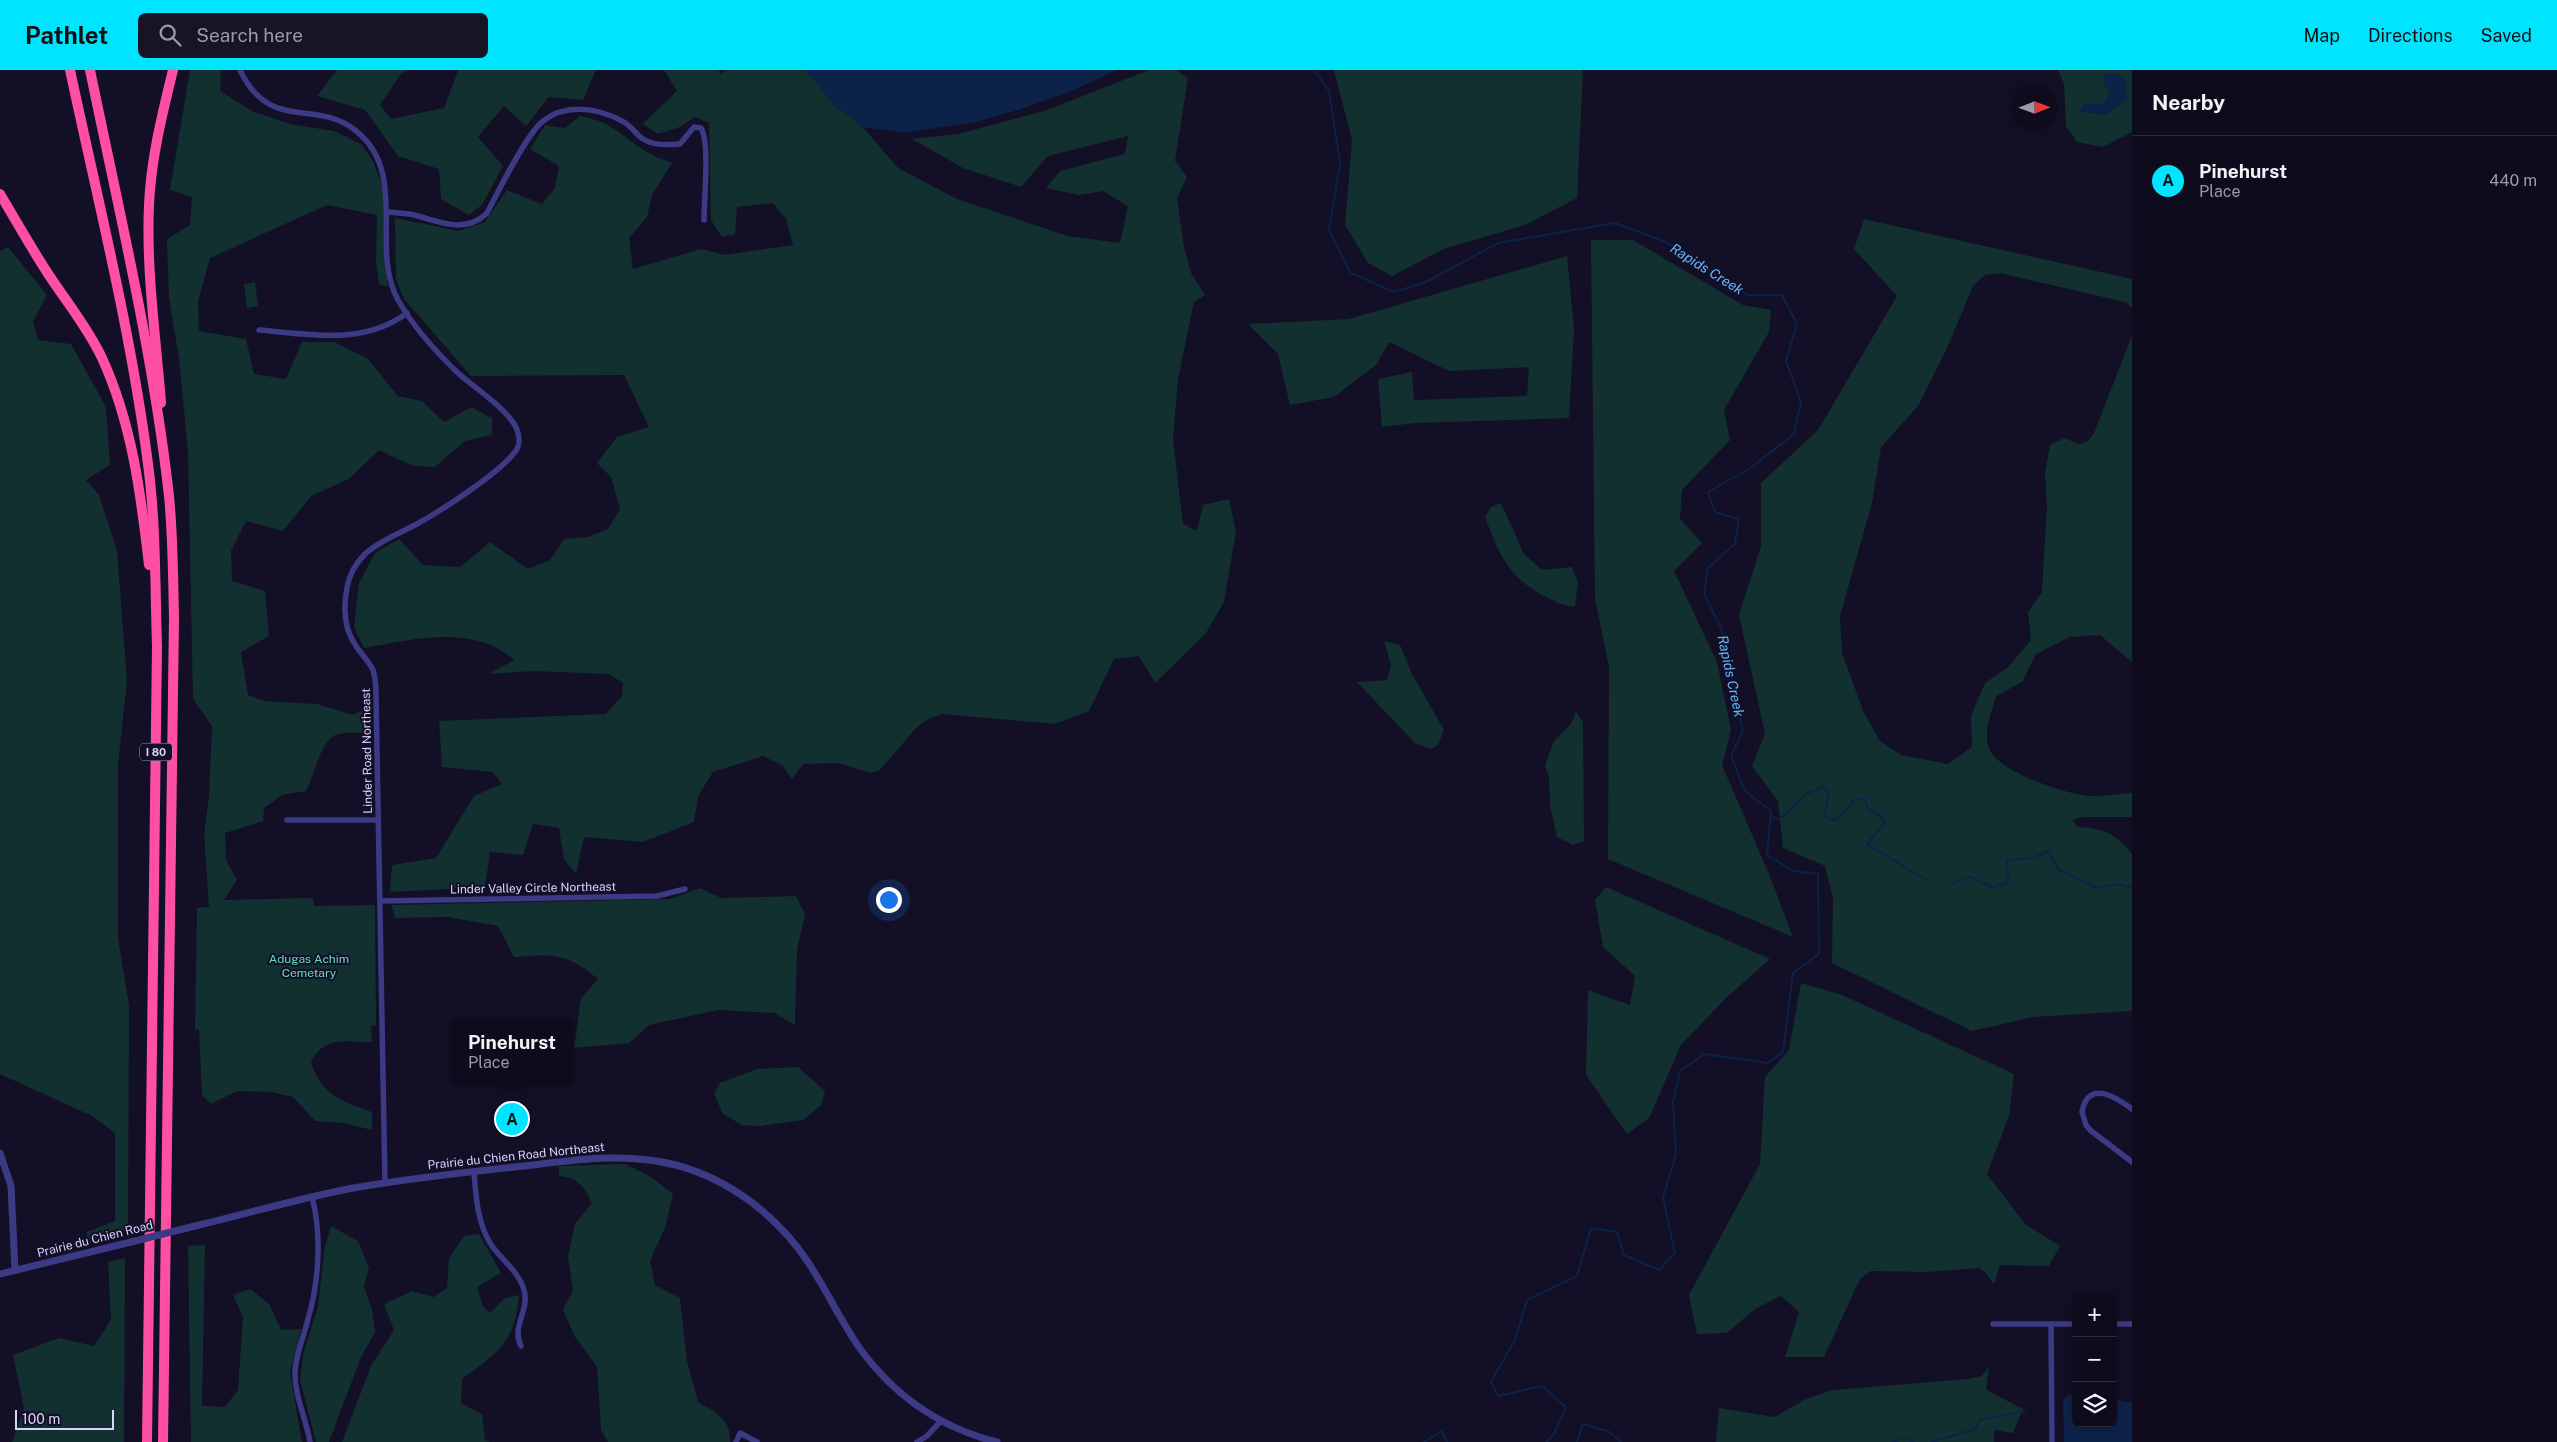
<!DOCTYPE html>
<html lang="en">
<head>
<meta charset="utf-8">
<style>
  :root { --surface:#0e0b1c; --page:#171425; --text:#f1f3f6; --muted:#9b9ba3; --line:#2e2b3b; --accent:#00e5ff }
  body { margin:0; font-family:"Public Sans",sans-serif; background:var(--page); color:var(--text) }
  .controls { position:absolute; right:15px; bottom:15px; display:grid; overflow:hidden; border-radius:8px; box-shadow:0 2px 12px #0003 }
  .controls button { width:45px; height:45px; display:grid; place-items:center; padding:0; border:0; border-bottom:1px solid var(--line); background:var(--surface); color:var(--text); font:25px sans-serif }
  .compass { position:absolute; left:2012px; top:15px; width:45px; height:45px; border-radius:50%; background:var(--surface); box-shadow:0 2px 12px #0003; rotate:89deg }
  .scale { position:absolute; left:15px; bottom:12px; width:99px; box-sizing:border-box; padding-left:5px; border:2px solid #d9d4ff; border-top:0; font-size:14px; line-height:18px; white-space:nowrap; color:#d9d4ff; -webkit-text-stroke:4px #130f26; paint-order:stroke }
  .you { position:absolute; left:888px; top:829px; width:18px; height:18px; margin:-12px; border:4px solid #fff; border-radius:50%; background:#1a73e8; box-shadow:0 0 0 8px #1a73e833 }
  .badge { display:grid; place-items:center; width:32px; height:32px; border-radius:50%; background:var(--accent); color:#111; font-size:16px; font-weight:700 }
  .pin { position:absolute; translate:-50% -50%; border:2px solid #fff; box-shadow:0 1px 5px #0006 }
  .popup { position:absolute; left:451px; top:949px; width:122px; height:65px; box-sizing:border-box; display:grid; place-content:center; border-radius:8px; background:var(--surface); filter:drop-shadow(0 1px 4px #0005); font-size:16px; white-space:nowrap; color:var(--muted) }
  .popup b { font-size:19px; color:var(--text) }
  .popup::after { content:''; position:absolute; left:50%; top:100%; margin-left:-10px; border:10px solid transparent; border-top-color:var(--surface) }
  .list { margin:0; padding:0; list-style:none }
  h2 { display:flex; justify-content:space-between; align-items:center; height:65px; margin:0; padding:0 20px; font-size:21px }
  h2 small { font-size:16px; font-weight:400; color:var(--muted) }
  .list li { display:grid; grid-template-columns:32px 1fr auto; gap:15px; align-items:center; box-sizing:border-box; height:90px; padding:0 20px; border-top:1px solid var(--line) }
  .list b { display:block; font-size:19px; white-space:nowrap }
  .list p { margin:0; font-size:16px; white-space:nowrap; color:var(--muted) }
  .list em { font-size:16px; font-style:normal; color:var(--muted) }
  .icon { flex:none; width:28px; height:28px; fill:none; stroke:currentColor; stroke-width:2; stroke-linecap:round; stroke-linejoin:round }
  .map { position:relative; flex:none; width:2132px; height:1372px; overflow:hidden }
  header { display:flex; align-items:center; gap:30px; box-sizing:border-box; height:70px; padding:0 25px; background:var(--accent); color:#111 }
  header strong { font-size:24px }
  nav { display:flex; gap:28px; margin-inline-start:auto; font-size:18px }
  .search { width:350px; height:45px; background:var(--page); display:flex; align-items:center; gap:12px; box-sizing:border-box; padding:0 18px; border-radius:8px; color:var(--muted); font-size:19px }
  main { display:flex }
  aside { flex:1; background:var(--surface) }
  .map>svg:first-child { display:block }
  .green { fill:#12302f; fill-rule:evenodd }
  .water { fill:#0c2248 }
  .lines { fill:none; stroke-linecap:round; stroke-linejoin:round }
  .stream { stroke:#0c2248; stroke-width:2 }
  .minor { stroke:#3d3a85; stroke-width:5.5 }
  .tertiary { stroke:#3d3a85; stroke-width:7 }
  .motorway { stroke:#ff4fa3; stroke-width:10 }
  .tertiary-bridge { stroke:#3d3a85; stroke-width:7 }
  .labels { text-anchor:middle; dominant-baseline:central; stroke-width:4; stroke-linejoin:round; paint-order:stroke }
  .shield { fill:#130f26; stroke:#9e99be; stroke-width:1 }
  .shield-label { font-size:11px; font-weight:bold; fill:#d9d4ff }
  .street-label { font-size:12px; fill:#d9d4ff; stroke:#130f26 }
  .park-label { font-size:12px; fill:#5fe0c0; stroke:#130f26 }
  .water-label { font-size:14px; font-style:italic; fill:#62b6ff; stroke:#130f26 }
</style>
</head>
<body>
<header>
<strong>Pathlet</strong>
<div class="search"><svg class="icon" aria-label="search" viewBox="0 0 24 24"><circle cx="10" cy="10" r="6"/><path d="M15 15l6 6"/></svg>Search here</div>
<nav><a>Map</a><a>Directions</a><a>Saved</a></nav>
</header>
<main>
<div class="map">
<svg width="2132" height="1372" viewBox="0 0 2132 1372">
  <rect width="100%" height="100%" fill="#130f26"/>
  <g class="green">
    <path d="M 190,0 L 221,0 L 220,21 L 252,41 L 290,54 L 334,61 L 361,74 L 373,91 L 383,117 L 384,184 L 388,217 L 379,214 L 376,192 L 377,145 L 327,135 L 210,188 L 198,231 L 199,261 L 246,269 L 254,304 L 286,309 L 302,272 L 334,272 L 367,288 L 398,326 L 422,331 L 444,352 L 471,337 L 492,348 L 492,365 L 465,371 L 435,397 L 413,396 L 379,380 L 349,409 L 311,426 L 283,461 L 246,451 L 231,481 L 232,511 L 265,521 L 269,566 L 241,582 L 248,625 L 264,631 L 317,634 L 353,645 L 370,637 L 370,663 C 360,663 348,662 338,664 C 320,669 315,705 306,721 L 282,725 L 264,738 L 263,751 L 225,763 L 226,790 L 237,810 L 224,830 L 313,828 L 314,836 L 375,835 L 376,955 L 371,956 L 372,972 C 345,972 325,965 311,992 C 322,1026 342,1031 372,1042 L 372,1060 L 343,1053 L 315,1051 L 293,1027 L 271,1022 L 237,1021 L 211,1034 L 202,1025 L 199,960 L 195,959 L 197,838 L 209,837 L 204,764 L 209,726 L 212,656 L 193,629 L 188,382 L 179,288 L 169,228 L 167,169 L 190,155 L 192,127 L 170,120 Z"/>
    <path d="M 337,0 L 409,0 L 401,4 L 380,35 L 391,49 L 444,38 L 458,0 L 596,0 L 583,30 L 549,27 L 526,56 L 504,36 L 478,67 L 503,96 L 482,135 L 469,145 L 441,129 L 439,99 L 398,86 L 365,40 L 317,26 Z"/>
    <path d="M 664,0 L 719,0 L 720,4 L 727,0 L 806,0 L 835,36 L 863,57 L 898,98 L 957,129 L 1068,166 L 1120,173 L 1128,136 L 1103,121 L 1079,125 L 1046,118 L 1060,101 L 1125,84 L 1128,66 L 1048,86 L 1021,117 L 963,98 L 912,69 L 958,64 L 1047,40 L 1149,0 L 1176,0 L 1188,8 L 1175,91 L 1187,107 L 1177,128 L 1184,177 L 1191,203 L 1205,225 L 1194,232 L 1178,309 L 1173,369 L 1183,454 L 1197,461 L 1203,435 L 1229,429 L 1236,462 L 1224,532 L 1206,563 L 1155,613 L 1139,586 L 1114,589 L 1089,641 L 1055,654 L 943,644 L 930,648 L 916,658 L 880,700 L 871,703 L 838,693 L 803,694 L 792,709 L 783,696 L 763,686 L 713,702 L 698,726 L 694,752 L 643,772 L 584,767 L 576,804 L 564,789 L 559,758 L 533,754 L 523,785 L 490,782 L 485,817 L 390,822 L 392,795 L 436,788 L 474,726 L 502,714 L 493,702 L 442,697 L 439,651 L 606,644 L 622,626 L 623,613 L 609,604 L 534,601 L 488,604 L 514,590 C 472,553 413,570 364,578 L 354,557 L 359,513 L 375,483 L 399,469 L 423,495 L 460,497 L 490,472 L 528,499 L 550,490 L 564,469 L 588,467 L 608,459 L 620,439 L 611,407 L 597,393 L 617,367 L 649,357 L 624,305 L 471,306 L 404,229 L 396,210 L 395,148 L 459,161 L 485,152 L 507,120 L 542,134 L 555,118 L 559,96 L 530,79 L 545,55 L 565,58 L 580,46 C 618,53 621,68 651,84 C 657,88 665,90 672,93 L 652,125 L 647,147 L 629,168 L 633,199 L 701,179 L 725,185 L 793,175 L 786,149 L 773,133 L 737,137 L 735,164 L 722,167 L 711,150 L 709,53 L 695,47 L 680,57 L 658,64 L 643,54 L 677,21 Z"/>
    <path d="M 1334,0 L 1583,0 L 1577,128 L 1525,155 L 1444,179 L 1392,206 L 1368,193 L 1345,155 L 1352,70 Z"/>
    <path d="M 2058,0 L 2132,0 L 2132,62 L 2103,77 L 2077,72 L 2066,56 L 2064,14 ZM 2103,13 L 2127,29 L 2105,45 L 2080,41 L 2085,34 L 2104,34 L 2110,22 Z"/>
    <path d="M 1864,149 L 2132,209 L 2132,238 L 2125,232 L 2000,203 L 1985,205 L 1973,216 L 1947,278 L 1918,336 L 1881,377 L 1872,433 L 1840,546 L 1842,583 L 1864,643 L 1880,671 L 1901,685 L 1948,694 L 1972,677 L 1971,646 L 1985,613 L 2008,597 L 2031,570 L 2028,542 L 2042,522 L 2047,437 L 2045,403 L 2050,375 L 2064,368 L 2079,374 L 2087,372 L 2094,363 L 2132,266 L 2132,592 L 2100,565 L 2070,567 L 2036,584 L 2022,612 L 1996,626 C 1992,642 1983,661 1989,678 C 1996,701 2067,725 2090,726 C 2104,726 2118,724 2132,723 L 2132,747 L 2082,747 L 2073,750 L 2077,757 C 2105,759 2114,762 2132,784 L 2132,941 L 2033,947 L 1972,961 L 1832,893 L 1833,828 L 1825,796 L 1783,778 L 1778,731 L 1752,696 L 1765,664 L 1739,545 L 1761,476 L 1761,413 L 1818,360 L 1897,226 L 1854,179 Z"/>
    <path d="M 1591,170 L 1633,170 L 1743,235 L 1771,240 L 1769,262 L 1724,340 L 1730,370 L 1682,420 L 1680,449 L 1702,473 L 1674,501 L 1717,592 L 1731,660 L 1722,695 L 1769,804 L 1793,867 L 1608,789 L 1609,597 L 1595,529 Z"/>
    <path d="M 8,177 L 47,225 L 33,251 L 38,270 L 71,274 L 106,337 L 110,395 L 86,410 L 99,425 L 117,480 L 127,611 L 118,695 L 118,868 L 129,935 L 128,1160 L 87,1174 L 87,1162 L 115,1151 L 115,1063 L 92,1046 L 0,1004 L 0,181 Z"/>
    <path d="M 1567,186 L 1574,259 L 1569,348 L 1416,353 L 1382,357 L 1378,309 L 1412,302 L 1414,330 L 1527,326 L 1529,297 L 1449,301 L 1389,272 L 1376,295 L 1334,327 L 1290,335 L 1278,284 L 1248,254 L 1349,249 Z"/>
    <path d="M 255,212 L 258,236 L 247,238 L 244,214 Z"/>
    <path d="M 1501,433 L 1524,484 L 1542,500 L 1572,497 L 1578,512 L 1575,536 C 1564,537 1557,532 1546,527 C 1508,507 1500,486 1485,447 L 1491,437 Z"/>
    <path d="M 1384,571 L 1400,575 L 1412,604 L 1444,660 L 1438,675 L 1431,679 L 1415,673 L 1357,612 L 1387,610 L 1391,595 Z"/>
    <path d="M 1576,642 L 1583,652 L 1584,771 L 1573,775 L 1557,767 L 1550,735 L 1549,708 L 1545,695 L 1554,671 L 1571,654 Z"/>
    <path d="M 1606,817 L 1770,889 L 1726,928 L 1681,975 L 1649,1048 L 1627,1064 L 1586,1005 L 1588,920 L 1630,935 L 1635,906 L 1603,877 L 1595,830 Z"/>
    <path d="M 700,818 L 721,828 L 796,826 L 805,844 L 797,880 L 795,955 L 774,943 L 718,940 L 649,955 L 629,973 L 574,978 L 581,928 L 598,909 C 567,883 553,884 514,887 L 498,856 L 448,847 L 395,848 L 391,835 L 670,829 Z"/>
    <path d="M 1801,913 L 1842,925 L 2014,1004 L 2009,1046 L 1987,1104 L 2025,1154 L 2060,1176 L 2049,1196 L 2000,1195 L 1994,1214 L 1986,1203 L 1979,1198 L 1926,1202 L 1871,1201 L 1860,1209 L 1824,1287 L 1785,1287 L 1799,1242 L 1781,1226 L 1755,1239 L 1727,1263 L 1697,1264 L 1689,1225 L 1760,1094 L 1765,1007 L 1789,980 Z"/>
    <path d="M 798,997 L 825,1021 L 821,1035 L 803,1050 L 761,1056 L 742,1055 L 723,1044 L 714,1024 L 720,1013 L 757,999 Z"/>
    <path d="M 625,1094 L 651,1107 L 673,1124 L 666,1155 L 650,1191 L 655,1215 L 680,1228 L 687,1291 L 698,1332 C 714,1341 732,1350 730,1372 L 608,1372 L 601,1360 L 597,1297 L 575,1267 L 563,1240 L 573,1220 L 568,1186 L 575,1154 L 592,1133 C 584,1116 578,1108 559,1106 L 559,1096 Z"/>
    <path d="M 331,1156 L 358,1171 L 369,1198 L 364,1216 L 372,1240 L 375,1262 L 361,1287 L 329,1372 L 316,1372 L 300,1310 L 304,1281 L 318,1237 L 324,1181 Z"/>
    <path d="M 479,1164 L 501,1203 L 477,1217 L 483,1236 L 490,1243 L 505,1228 L 519,1225 C 515,1273 498,1282 462,1309 L 461,1333 L 482,1344 L 485,1370 L 490,1372 L 342,1372 L 371,1296 L 394,1260 L 384,1234 L 412,1221 L 434,1227 L 447,1218 L 449,1188 L 464,1166 Z"/>
    <path d="M 205,1175 L 202,1336 L 225,1337 L 238,1320 L 243,1247 L 233,1225 L 250,1219 L 269,1234 L 281,1260 L 301,1259 L 290,1303 L 302,1372 L 191,1372 L 188,1176 Z"/>
    <path d="M 125,1188 L 124,1372 L 12,1372 L 24,1338 L 13,1285 L 59,1268 L 94,1276 L 111,1250 L 108,1192 Z"/>
    <path d="M 1989,1297 L 1986,1320 L 2023,1339 L 2013,1363 L 1994,1360 L 1994,1372 L 1716,1372 L 1719,1338 L 1774,1347 L 1806,1329 L 1832,1320 L 1968,1309 L 1982,1306 Z"/>
  </g>
  <g class="water">
    <path d="M 806,0 L 1117,0 L 1069,22 L 1018,40 L 976,52 L 904,63 L 863,57 L 835,36 Z"/>
    <path d="M 2104,3 L 2114,3 L 2125,8 L 2127,29 L 2104,45 L 2080,41 L 2084,34 L 2104,34 L 2110,22 L 2103,13 Z"/>
    <path d="M 2069,1325 L 2076,1325 L 2076,1353 L 2113,1353 L 2113,1329 L 2132,1333 L 2132,1372 L 2064,1372 L 2063,1330 Z"/>
  </g>
  <g class="lines">
    <g class="stream">
      <path d="M 1314,0 L 1329,21 L 1340,93 L 1329,161 L 1351,203 L 1394,222 L 1426,212 L 1498,173 L 1615,153 L 1666,172 L 1748,225 L 1782,225 L 1797,254 L 1786,291 L 1801,332 L 1794,364 L 1749,399 L 1708,422 L 1715,442 L 1739,449 L 1735,474 L 1708,498 L 1704,524 L 1721,558 L 1743,661 L 1731,686 L 1745,721 L 1771,741 L 1767,785 L 1793,801 L 1818,804 L 1819,884 L 1793,903 L 1783,982 L 1768,993 L 1704,984 L 1680,1001 L 1673,1033 L 1676,1084 L 1663,1128 L 1675,1183 L 1659,1200 L 1624,1185 L 1617,1162 L 1591,1158 L 1577,1206 L 1527,1230 L 1515,1270 L 1491,1312 L 1498,1326 L 1542,1316 L 1566,1337 L 1554,1364 L 1547,1372"/>
      <path d="M 1771,747 L 1780,749 L 1808,723 L 1824,717 L 1829,724 L 1825,743 L 1827,749 L 1836,750 L 1845,742 L 1855,729 L 1865,729 L 1868,740 L 1880,745 L 1885,753 L 1867,774 L 1926,810"/>
      <path d="M 1953,813 L 1970,807 L 1993,817 L 2008,813 L 2007,790 L 2032,788 L 2049,781 L 2058,799 L 2097,818 L 2119,814 L 2132,818"/>
      <path d="M 1424,1372 L 1442,1361 L 1447,1372"/>
      <path d="M 1577,1372 L 1583,1354 L 1608,1361 L 1621,1372"/>
      <path d="M 1893,1372 L 1904,1367 L 1913,1372"/>
      <path d="M 1932,1372 L 1975,1359 L 1980,1350 L 2025,1341"/>
    </g>
    <g class="minor">
      <path d="M 240,0 C 270,63 313,28 355,60 C 410,103 369,177 398,230 C 413,256 436,282 458,303 C 473,317 514,343 518,363 C 520,370 519,378 514,383 C 498,404 442,440 417,454 C 400,463 379,471 365,484 C 356,493 349,505 347,518 C 343,538 344,559 356,576 C 361,584 369,591 373,600 C 376,609 376,617 376,626 L 385,1113"/>
      <path d="M 387,142 C 396,143 405,143 414,145 C 439,151 465,165 487,143 C 498,122 527,63 543,51 C 566,33 598,38 622,51 C 629,54 634,61 639,66 C 650,76 666,75 680,74 L 694,57 L 701,58 C 710,72 704,130 704,150"/>
      <path d="M 259,260 C 310,264 363,276 407,243"/>
      <path d="M 287,750 L 378,750"/>
      <path d="M 380,831 L 657,826 L 685,819"/>
      <path d="M 2132,1039 C 2116,1027 2088,1009 2082,1042 L 2086,1055 L 2090,1060 L 2132,1092"/>
      <path d="M 474,1102 C 476,1126 477,1151 490,1173 C 500,1189 519,1201 524,1220 C 530,1240 511,1257 521,1276"/>
      <path d="M 1993,1254 L 2076,1254"/>
      <path d="M 2051,1254 L 2052,1372"/>
      <path d="M 2113,1254 L 2132,1254"/>
      <path d="M 310,1372 C 306,1348 294,1325 295,1301 C 296,1283 304,1266 308,1249 C 319,1212 322,1164 312,1127"/>
      <path d="M 736,1372 L 740,1363 L 757,1372"/>
      <path d="M 917,1372 L 927,1366 L 941,1351"/>
    </g>
    <g class="tertiary">
      <path d="M 0,1083 L 11,1116 L 15,1200"/>
      <path d="M 195,1156 C 246,1144 297,1129 348,1119 C 403,1109 459,1103 515,1097 C 569,1091 622,1081 676,1095 C 731,1110 777,1146 808,1192 C 827,1221 841,1252 861,1280 C 895,1326 941,1358 997,1372"/>
      <path d="M 0,1204 L 131,1172"/>
    </g>
    <g class="motorway">
      <path d="M 70,0 C 98,131 131,262 148,394 C 156,454 155,515 157,576 L 147,1372"/>
      <path d="M 90,0 C 119,141 153,283 169,426 C 173,466 173,507 174,547 L 163,1372"/>
      <path d="M 0,124 C 15,149 29,174 45,199 C 64,229 87,256 102,288 C 132,353 141,425 149,495"/>
      <path d="M 161,333 C 156,268 146,201 149,135 C 151,89 162,45 173,0"/>
    </g>
    <path class="tertiary-bridge" d="M 131,1172 L 195,1156"/>
  </g>
  <g class="labels">
    <rect class="shield" x="140" y="673.5" width="32" height="17" rx="4"/>
    <g class="shield-label">
      <text x="156" y="682">I 80</text>
    </g>
    <g class="street-label">
      <text transform="translate(367 681) rotate(-91)">Linder Road Northeast</text>
      <text transform="translate(533 818) rotate(-1)">Linder Valley Circle Northeast</text>
      <text transform="translate(516 1086) rotate(-6)">Prairie du Chien Road Northeast</text>
      <text transform="translate(95 1169) rotate(-14)">Prairie du Chien Road</text>
    </g>
    <g class="park-label">
      <text x="309" y="889">Adugas Achim<tspan x="309" dy="14">Cemetary</tspan></text>
    </g>
    <g class="water-label">
      <text transform="translate(1707 199) rotate(32)">Rapids Creek</text>
      <text transform="translate(1731 606) rotate(78)">Rapids Creek</text>
    </g>
  </g>
</svg>
<div class="controls">
<button>+</button>
<button>−</button>
<button><svg class="icon" aria-label="layers" viewBox="0 0 24 24"><path d="M12 4l9 5-9 5-9-5zM3 14l9 5 9-5"/></svg></button>
</div>
<svg class="compass" viewBox="-18 -18 36 36"><path d="M0-13l5 13h-10z" fill="#e53935"/><path d="M0 13l5-13h-10z" fill="#9b9ba3"/></svg>
<div class="scale">100 m</div>
<div class="you"></div>
<div class="pin badge" style="left:512px;top:1049px">A</div>
<div class="popup"><b>Pinehurst</b>Place</div>
</div>
<aside>
<h2>Nearby<small></small></h2>
<ul class="list">
<li><span class="badge">A</span><div><b>Pinehurst</b><p>Place</p></div><em>440 m</em></li>
</ul>
</aside>
</main>
</body>
</html>
